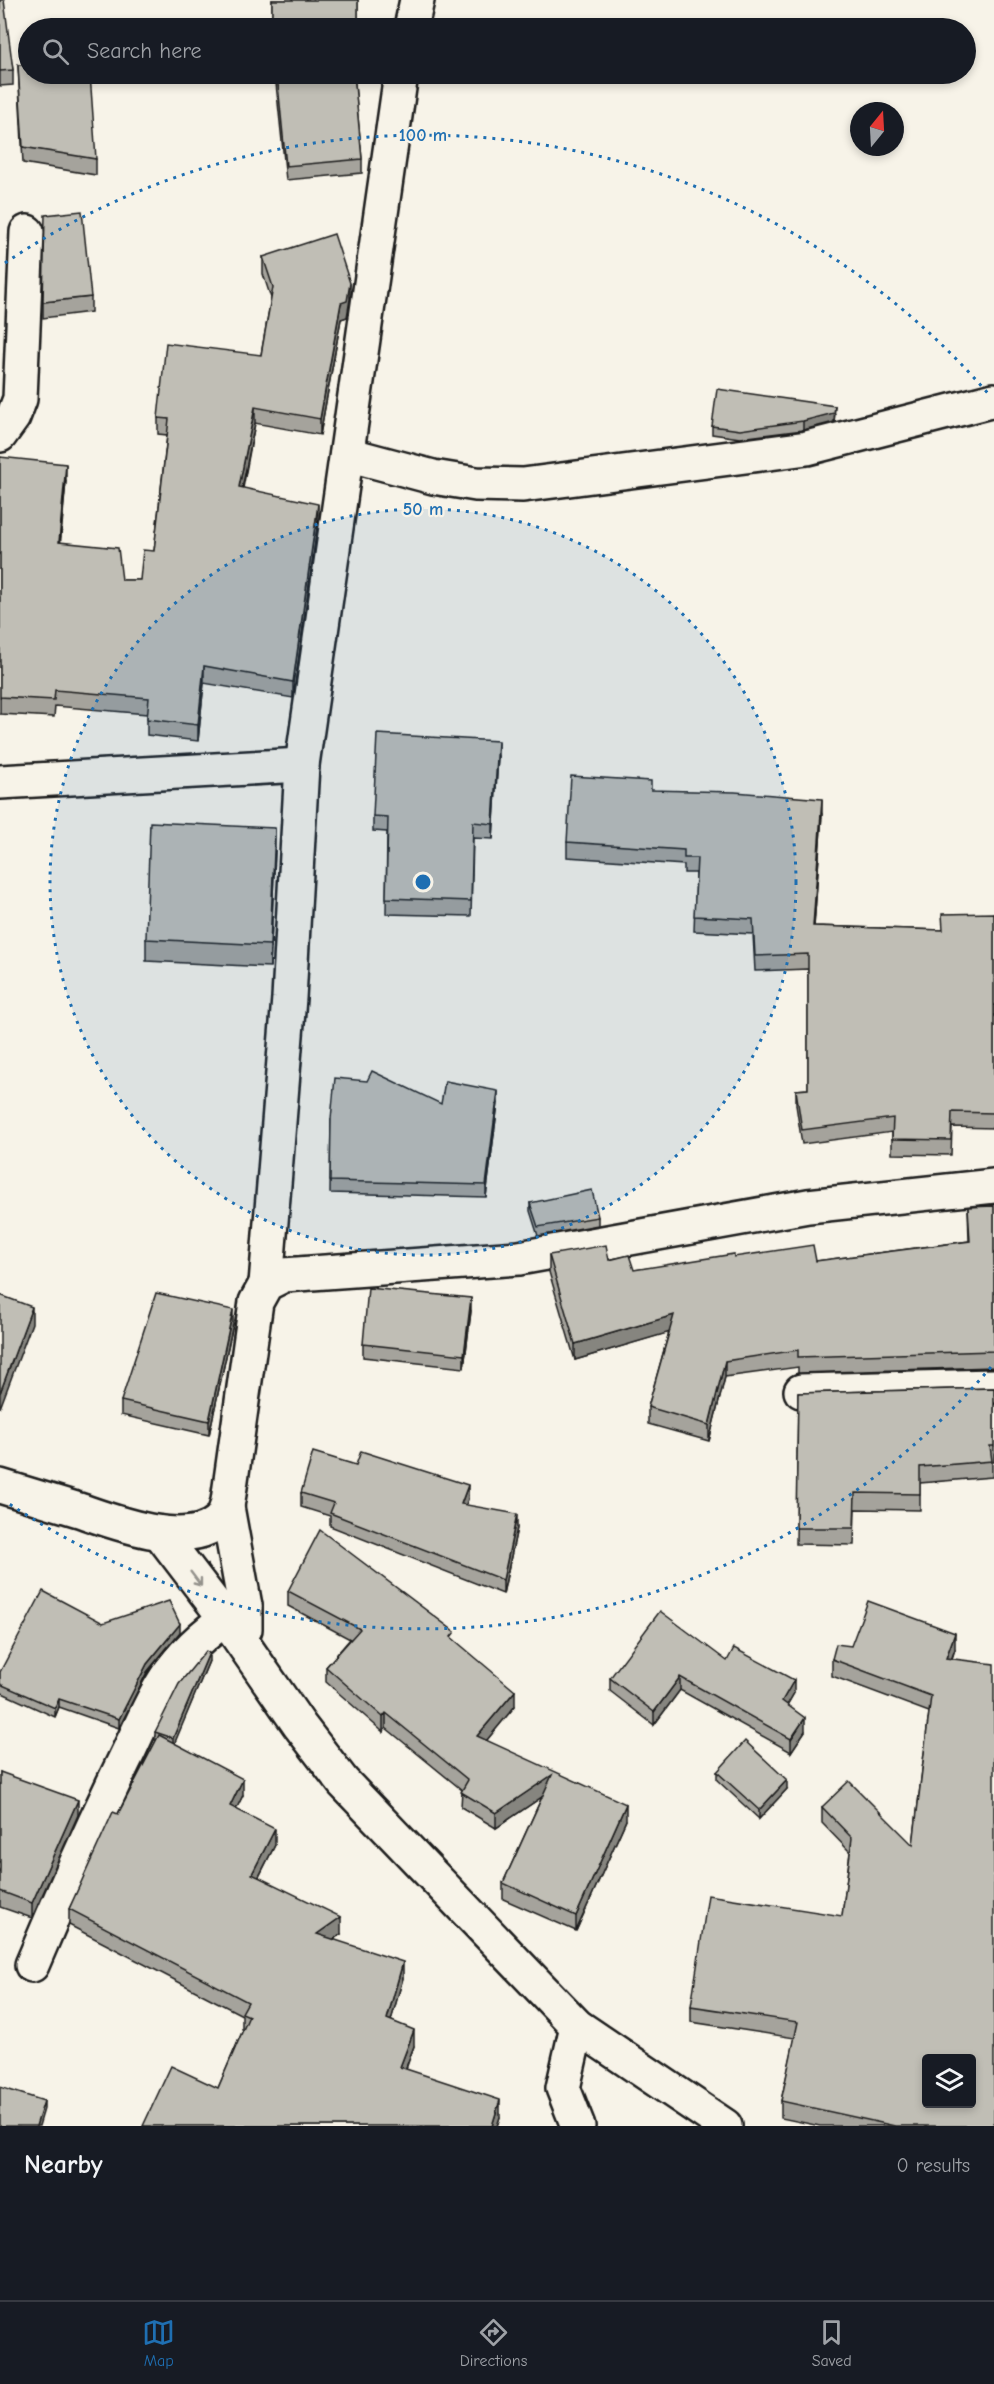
<!DOCTYPE html>
<html lang="en">
<head>
<meta charset="utf-8">
<style>
  :root { --surface:#171b24; --page:#242831; --text:#f1f3f6; --muted:#9ea1a6; --line:#363941; --accent:#1f6fb2 }
  body { margin:0; font-family:"Comic Neue",sans-serif; background:var(--page); color:var(--text) }
  .controls { position:absolute; right:18px; bottom:18px; display:grid; overflow:hidden; border-radius:6px; box-shadow:0 3px 9px #0003 }
  .controls button { width:54px; height:54px; display:grid; place-items:center; padding:0; border:0; border-bottom:2px solid var(--line); background:var(--surface); color:var(--text); font:30px sans-serif }
  .compass { position:absolute; left:850px; top:102px; width:54px; height:54px; border-radius:50%; background:var(--surface); box-shadow:0 3px 9px #0003; rotate:18deg }
  .list { margin:0; padding:0; list-style:none }
  h2 { display:flex; justify-content:space-between; align-items:center; height:78px; margin:0; padding:0 24px; font-size:26px }
  h2 small { font-size:20px; font-weight:400; color:var(--muted) }
  .icon { flex:none; width:33px; height:33px; fill:none; stroke:currentColor; stroke-width:2; stroke-linecap:round; stroke-linejoin:round }
  .map { position:relative; flex:none; width:994px; height:2126px; overflow:hidden }
  .search { position:absolute; background:var(--surface); box-shadow:0 3px 9px #0003; left:18px; right:18px; top:18px; height:66px; display:flex; align-items:center; gap:15px; box-sizing:border-box; padding:0 21px; border-radius:33px; color:var(--muted); font-size:22px }
  .sheet { height:174px; background:var(--surface) }
  nav { display:flex; justify-content:space-around; align-items:center; box-sizing:border-box; height:84px; border-top:2px solid var(--line); background:var(--surface); font-size:16px; color:var(--muted) }
  nav a { display:grid; justify-items:center; gap:3px }
  nav .on { color:var(--accent) }
  .map>svg:first-child { display:block }
  .lines { fill:none; stroke-linecap:round; stroke-linejoin:round }
  .street-casing { stroke:#1c1c1c; stroke-width:38 }
  .secondary-casing { stroke:#1c1c1c; stroke-width:38 }
  .street { stroke:#f7f3e8; stroke-width:33 }
  .secondary { stroke:#f7f3e8; stroke-width:33 }
  .wall { fill:#a5a39c; stroke:#1c1c1c; stroke-width:1.5 }
  .shaded-wall { fill:#86857f; stroke:#1c1c1c; stroke-width:1.5 }
  .building { fill:#c0beb5; stroke:#1c1c1c; stroke-width:1.5; fill-rule:evenodd }
  .oneway { stroke:#94928c }
  .ring { fill:none; stroke:#1f6fb2; stroke-width:3; stroke-dasharray:3 6 }
  .centre { fill:#1f6fb2; stroke:#f7f3e8; stroke-width:3 }
  .ring-label { font-size:18px; text-anchor:middle; font-weight:bold; fill:#1f6fb2; stroke:#f7f3e8; stroke-width:4.5; stroke-linejoin:round; paint-order:stroke }
</style>
</head>
<body>
<div class="map">
<svg width="994" height="2126" viewBox="0 0 994 2126">
  <rect width="100%" height="100%" fill="#f7f3e8"/>
  <filter id="ink" filterUnits="userSpaceOnUse"><feTurbulence type="fractalNoise" baseFrequency=".0167" numOctaves="2"/><feDisplacementMap in="SourceGraphic" scale="12" xChannelSelector="R" yChannelSelector="G"/><feConvolveMatrix kernelMatrix="1 2 1 2 8 2 1 2 1" color-interpolation-filters="sRGB"/></filter>
  <g filter="url(#ink)">
    <g class="lines">
      <g class="street-casing">
        <g id="street">
          <path d="M 411,28 L 417,0"/>
          <path d="M 0,435 L 13,417 L 20,399 L 27,232"/>
          <path d="M 347,454 L 433,477 L 476,484 L 523,485 L 807,448 L 994,400"/>
          <path d="M 302,765 L 401,74"/>
          <path d="M 0,782 L 302,765 L 289,998 L 266,1284"/>
          <path d="M 801,1391 L 994,1386"/>
          <path d="M 227,1507 L 245,1606 L 245,1629"/>
          <path d="M 160,1533 L 225,1618 L 300,1726 L 343,1782 L 577,2026 L 725,2126"/>
          <path d="M 32,1965 C 61,1896 91,1829 124,1761 C 139,1731 151,1699 170,1672 C 190,1645 217,1623 245,1606"/>
          <path d="M 577,2026 L 563,2088 L 578,2126"/>
        </g>
      </g>
      <g class="secondary-casing">
        <path id="secondary" d="M 0,1486 C 26,1494 53,1502 79,1510 C 114,1522 188,1551 220,1520 C 226,1513 228,1503 229,1494 L 256,1302 L 266,1284 L 284,1275 L 519,1258 L 808,1206 L 994,1186"/>
      </g>
      <use href="#street" class="street"/>
      <use href="#secondary" class="secondary"/>
    </g>
    <g class="wall">
      <path d="M 0,0 L 13,70 L 13,85 L 0,86 Z"/>
      <rect x="272" y="0" width="86" height="28"/>
      <path d="M 18,65 L 96,159 L 96,175 L 23,163 Z"/>
      <path d="M 275,74 L 354,74 L 362,159 L 362,173 L 286,180 Z"/>
      <path d="M 263,257 L 350,299 L 347,317 L 341,319 L 320,435 L 255,423 L 243,488 L 318,520 L 293,698 L 204,683 L 198,741 L 147,735 L 147,714 L 55,706 L 54,717 L 0,714 L 0,457 L 66,481 L 60,542 L 122,580 L 140,580 L 154,551 L 167,435 L 158,434 L 158,418 L 261,355 L 271,298 L 263,274 Z"/>
      <path d="M 91,297 L 91,312 L 43,318 L 43,302 Z"/>
      <path d="M 835,414 L 834,422 L 803,430 L 740,438 L 712,434 L 712,426 Z"/>
      <path d="M 498,756 L 493,839 L 473,838 L 471,916 L 386,914 L 387,832 L 373,831 L 373,816 Z"/>
      <path d="M 651,790 L 822,814 L 814,926 L 942,930 L 994,913 L 994,1128 L 952,1127 L 951,1155 L 892,1154 L 892,1132 L 802,1144 L 796,1105 L 796,1090 L 808,1089 L 808,969 L 755,971 L 753,934 L 694,931 L 696,873 L 684,873 L 684,865 L 567,857 L 567,842 Z"/>
      <path d="M 275,850 L 270,967 L 146,961 L 146,939 Z"/>
      <path d="M 498,1103 L 486,1197 L 330,1193 L 331,1119 L 441,1104 Z"/>
      <path d="M 530,1203 L 598,1217 L 598,1225 L 538,1236 L 530,1211 Z"/>
      <path d="M 994,1206 L 994,1367 L 798,1373 L 798,1367 L 725,1377 L 709,1441 L 648,1424 L 648,1407 L 669,1332 L 575,1360 L 549,1272 L 549,1255 L 609,1260 L 634,1270 L 734,1257 L 816,1261 L 969,1241 L 968,1207 Z"/>
      <path d="M 471,1311 L 464,1368 L 363,1357 L 363,1344 Z"/>
      <path d="M 233,1324 L 209,1435 L 121,1415 L 121,1401 Z"/>
      <path d="M 994,1388 L 994,1462 L 992,1462 L 992,1477 L 920,1483 L 920,1510 L 855,1509 L 854,1545 L 796,1544 L 798,1393 Z"/>
      <path d="M 301,1493 L 468,1499 L 466,1505 L 517,1528 L 503,1594 L 330,1526 L 330,1516 L 301,1507 Z"/>
      <path d="M 288,1591 L 455,1641 L 515,1706 L 486,1741 L 626,1820 L 576,1931 L 503,1899 L 503,1883 L 542,1797 L 496,1828 L 461,1807 L 462,1790 L 386,1728 L 383,1732 L 326,1682 L 326,1667 L 350,1639 L 288,1606 Z"/>
      <path d="M 103,1623 L 180,1632 L 147,1672 L 119,1728 L 59,1707 L 55,1717 L 0,1692 L 0,1672 Z"/>
      <path d="M 851,1646 L 955,1649 L 952,1659 L 994,2126 L 820,2126 L 781,2118 L 781,2101 L 795,2038 L 691,2022 L 691,2006 L 842,1916 L 850,1852 L 822,1823 L 822,1807 L 913,1845 L 929,1712 L 832,1676 L 832,1659 Z"/>
      <path d="M 209,1661 L 174,1743 L 243,1795 L 236,1809 L 275,1845 L 259,1877 L 341,1934 L 333,1939 L 403,1978 L 391,2020 L 414,2046 L 406,2069 L 500,2117 L 497,2126 L 143,2126 L 218,2088 L 243,2030 L 242,2029 L 242,2015 L 69,1925 L 69,1909 L 156,1741 L 155,1740 L 155,1732 Z"/>
      <path d="M 727,1661 L 794,1693 L 787,1705 L 805,1731 L 791,1752 L 680,1690 L 654,1725 L 610,1691 L 610,1678 Z"/>
      <path d="M 0,1772 L 78,1815 L 32,1918 L 0,1907 Z"/>
      <path d="M 717,1772 L 787,1789 L 759,1819 L 717,1780 Z"/>
    </g>
    <g class="shaded-wall">
      <path d="M 350,283 L 350,299 L 347,317 L 341,319 L 320,435 L 320,419 L 341,303 Z"/>
      <path d="M 835,406 L 834,422 L 803,430 L 803,421 Z"/>
      <path d="M 255,407 L 255,423 L 239,504 L 239,487 Z"/>
      <path d="M 66,464 L 66,481 L 59,559 L 59,542 Z"/>
      <path d="M 318,504 L 318,520 L 293,698 L 293,682 Z"/>
      <path d="M 204,666 L 204,683 L 198,741 L 198,725 Z"/>
      <path d="M 498,741 L 498,756 L 493,839 L 493,824 Z"/>
      <path d="M 822,799 L 822,814 L 813,941 L 813,926 Z"/>
      <path d="M 275,828 L 275,850 L 270,967 L 270,945 Z"/>
      <path d="M 498,1091 L 498,1103 L 486,1197 L 486,1185 Z"/>
      <path d="M 471,1298 L 471,1311 L 464,1368 L 464,1355 Z"/>
      <path d="M 32,1307 L 32,1323 L 0,1408 L 0,1393 Z"/>
      <path d="M 233,1310 L 233,1324 L 209,1435 L 209,1421 Z"/>
      <path d="M 674,1315 L 674,1331 L 575,1360 L 575,1344 Z"/>
      <path d="M 725,1361 L 725,1377 L 709,1441 L 709,1425 Z"/>
      <path d="M 468,1485 L 468,1499 L 461,1518 L 461,1504 Z"/>
      <path d="M 517,1514 L 517,1528 L 503,1594 L 503,1580 Z"/>
      <path d="M 180,1624 L 180,1632 L 147,1672 L 119,1728 L 119,1719 L 147,1664 Z"/>
      <path d="M 955,1633 L 955,1649 L 946,1674 L 946,1658 Z"/>
      <path d="M 209,1653 L 209,1661 L 173,1747 L 173,1738 Z"/>
      <path d="M 680,1677 L 680,1690 L 654,1725 L 654,1712 Z"/>
      <path d="M 794,1680 L 794,1693 L 782,1714 L 782,1701 Z"/>
      <path d="M 515,1691 L 515,1706 L 477,1752 L 477,1736 Z"/>
      <path d="M 59,1699 L 59,1707 L 55,1717 L 55,1708 Z"/>
      <path d="M 386,1713 L 386,1728 L 383,1732 L 383,1717 Z"/>
      <path d="M 805,1718 L 805,1731 L 791,1752 L 791,1739 Z"/>
      <path d="M 552,1775 L 552,1790 L 496,1828 L 496,1813 Z"/>
      <path d="M 243,1779 L 243,1795 L 230,1822 L 230,1806 Z"/>
      <path d="M 787,1780 L 787,1789 L 759,1819 L 759,1810 Z"/>
      <path d="M 78,1800 L 78,1815 L 32,1918 L 32,1903 Z"/>
      <path d="M 626,1804 L 626,1820 L 576,1931 L 576,1916 Z"/>
      <path d="M 275,1829 L 275,1845 L 252,1890 L 252,1874 Z"/>
      <path d="M 341,1917 L 341,1934 L 317,1950 L 317,1934 Z"/>
      <path d="M 403,1962 L 403,1978 L 387,2035 L 387,2019 Z"/>
      <path d="M 414,2030 L 414,2046 L 400,2083 L 400,2067 Z"/>
      <path d="M 500,2100 L 500,2117 L 497,2126 L 492,2126 Z"/>
      <path d="M 44,2101 L 44,2109 L 39,2126 L 36,2126 Z"/>
    </g>
    <g class="building">
      <path d="M 0,0 L 4,0 L 13,70 L 0,71 Z"/>
      <path d="M 272,0 L 358,0 L 358,25 L 349,25 L 349,28 L 272,28 Z"/>
      <path d="M 18,65 L 28,65 L 28,74 L 90,74 L 96,159 L 23,147 Z"/>
      <path d="M 277,74 L 354,74 L 362,159 L 286,166 Z"/>
      <path d="M 82,211 L 91,297 L 43,302 L 45,215 Z"/>
      <path d="M 334,234 L 350,283 L 347,301 L 341,303 L 320,419 L 255,407 L 239,487 L 318,504 L 293,682 L 204,666 L 198,725 L 147,719 L 149,698 L 55,690 L 54,700 L 0,697 L 0,457 L 66,464 L 59,542 L 118,548 L 122,580 L 140,580 L 143,550 L 154,551 L 169,419 L 158,418 L 166,343 L 261,355 L 273,287 L 263,257 Z"/>
      <path d="M 717,389 L 835,406 L 834,413 L 803,421 L 740,430 L 712,426 Z"/>
      <path d="M 377,734 L 498,741 L 493,824 L 473,822 L 471,901 L 386,898 L 388,817 L 373,816 Z"/>
      <path d="M 571,776 L 651,781 L 651,790 L 735,792 L 822,799 L 813,926 L 943,930 L 942,914 L 994,913 L 994,1113 L 952,1112 L 951,1140 L 892,1139 L 893,1118 L 802,1130 L 796,1090 L 808,1089 L 808,954 L 755,956 L 753,919 L 694,916 L 697,858 L 684,858 L 684,850 L 567,842 Z"/>
      <path d="M 150,822 L 275,828 L 270,945 L 146,939 Z"/>
      <path d="M 372,1071 L 441,1104 L 445,1081 L 498,1091 L 486,1185 L 330,1181 L 331,1119 L 335,1078 L 367,1081 Z"/>
      <path d="M 592,1190 L 598,1217 L 538,1227 L 530,1203 Z"/>
      <path d="M 994,1206 L 994,1351 L 798,1357 L 798,1350 L 725,1361 L 709,1425 L 648,1407 L 674,1315 L 575,1344 L 549,1255 L 606,1245 L 609,1260 L 629,1255 L 634,1270 L 734,1254 L 734,1257 L 813,1245 L 816,1261 L 970,1241 L 968,1207 Z"/>
      <path d="M 368,1288 L 471,1298 L 464,1355 L 363,1344 Z"/>
      <path d="M 156,1293 L 233,1310 L 209,1421 L 121,1401 Z"/>
      <path d="M 0,1295 L 32,1307 L 0,1393 Z"/>
      <path d="M 994,1388 L 994,1446 L 990,1446 L 992,1461 L 920,1467 L 920,1494 L 855,1493 L 854,1528 L 796,1528 L 798,1393 Z"/>
      <path d="M 361,1451 L 468,1485 L 461,1504 L 517,1514 L 503,1580 L 330,1513 L 334,1503 L 301,1493 L 313,1452 L 356,1465 Z"/>
      <path d="M 320,1530 L 455,1632 L 451,1637 L 515,1691 L 477,1736 L 626,1804 L 576,1916 L 503,1883 L 552,1775 L 496,1813 L 461,1792 L 468,1780 L 386,1713 L 383,1717 L 326,1667 L 360,1629 L 288,1591 Z"/>
      <path d="M 43,1591 L 103,1623 L 169,1601 L 180,1624 L 147,1664 L 119,1719 L 59,1699 L 55,1708 L 0,1684 L 0,1672 Z"/>
      <path d="M 868,1601 L 955,1633 L 946,1658 L 994,1664 L 994,2126 L 895,2126 L 781,2101 L 798,2022 L 691,2006 L 708,1895 L 842,1916 L 852,1838 L 822,1807 L 849,1781 L 913,1845 L 931,1696 L 832,1659 L 836,1644 L 851,1646 ZM 927,2058 L 972,2058 L 972,2103 L 927,2103 Z"/>
      <path d="M 660,1611 L 727,1661 L 734,1648 L 794,1680 L 782,1701 L 805,1718 L 791,1739 L 680,1677 L 654,1712 L 610,1678 Z"/>
      <path d="M 206,1651 L 209,1653 L 173,1738 L 155,1732 L 179,1684 Z"/>
      <path d="M 159,1735 L 243,1779 L 230,1806 L 275,1829 L 252,1874 L 341,1917 L 317,1934 L 403,1962 L 387,2019 L 414,2030 L 400,2067 L 500,2100 L 492,2126 L 143,2126 L 171,2066 L 218,2088 L 249,2016 L 242,2013 L 248,2002 L 69,1909 L 113,1812 L 118,1814 Z"/>
      <path d="M 745,1741 L 787,1780 L 759,1810 L 717,1772 Z"/>
      <path d="M 0,1772 L 78,1800 L 32,1903 L 0,1891 Z"/>
      <path d="M 0,2087 L 44,2101 L 36,2126 L 0,2126 Z"/>
    </g>
    <defs><path id="oneway-shaft" d="M-6 0H5M1.5-3L5.5 0L1.5 3" fill="none" stroke-width="1.6" stroke-linecap="round" stroke-linejoin="round" transform="scale(1.5)"/></defs>
    <use class="oneway" href="#oneway-shaft" transform="translate(196 1579) rotate(53)"/>
  </g>
  <circle cx="423" cy="882" r="373" fill="#1f6fb2" fill-opacity=".12"/>
  <g class="ring">
    <circle cx="423" cy="882" r="373"/>
    <path d="M991 1367A747 747 0 0 1 5 1501M5 263A747 747 0 0 1 991 397"/>
  </g>
  <circle cx="423" cy="882" r="9" class="centre"/>
  <g class="ring-label">
    <text x="423" y="141">100 m</text>
    <text x="423" y="515">50 m</text>
  </g>
</svg>
<div class="controls">
<button><svg class="icon" aria-label="layers" viewBox="0 0 24 24"><path d="M12 4l9 5-9 5-9-5zM3 14l9 5 9-5"/></svg></button>
</div>
<svg class="compass" viewBox="-18 -18 36 36"><path d="M0-13l5 13h-10z" fill="#e53935"/><path d="M0 13l5-13h-10z" fill="#9ea1a6"/></svg>
<div class="search"><svg class="icon" aria-label="search" viewBox="0 0 24 24"><circle cx="10" cy="10" r="6"/><path d="M15 15l6 6"/></svg>Search here</div>
</div>
<section class="sheet">
<h2>Nearby<small>0 results</small></h2>
<ul class="list">
</ul>
</section>
<nav>
<a class="on"><svg class="icon" aria-label="map" viewBox="0 0 24 24"><path d="M3 6l6-2 6 2 6-2v14l-6 2-6-2-6 2zM9 4v14M15 6v14"/></svg>Map</a>
<a><svg class="icon" aria-label="directions" viewBox="0 0 24 24"><path d="M12 3l9 9-9 9-9-9zM9 14v-3h6M13 9l2 2-2 2"/></svg>Directions</a>
<a><svg class="icon" aria-label="saved" viewBox="0 0 24 24"><path d="M7 4h10v16l-5-4-5 4z"/></svg>Saved</a>
</nav>
</body>
</html>
